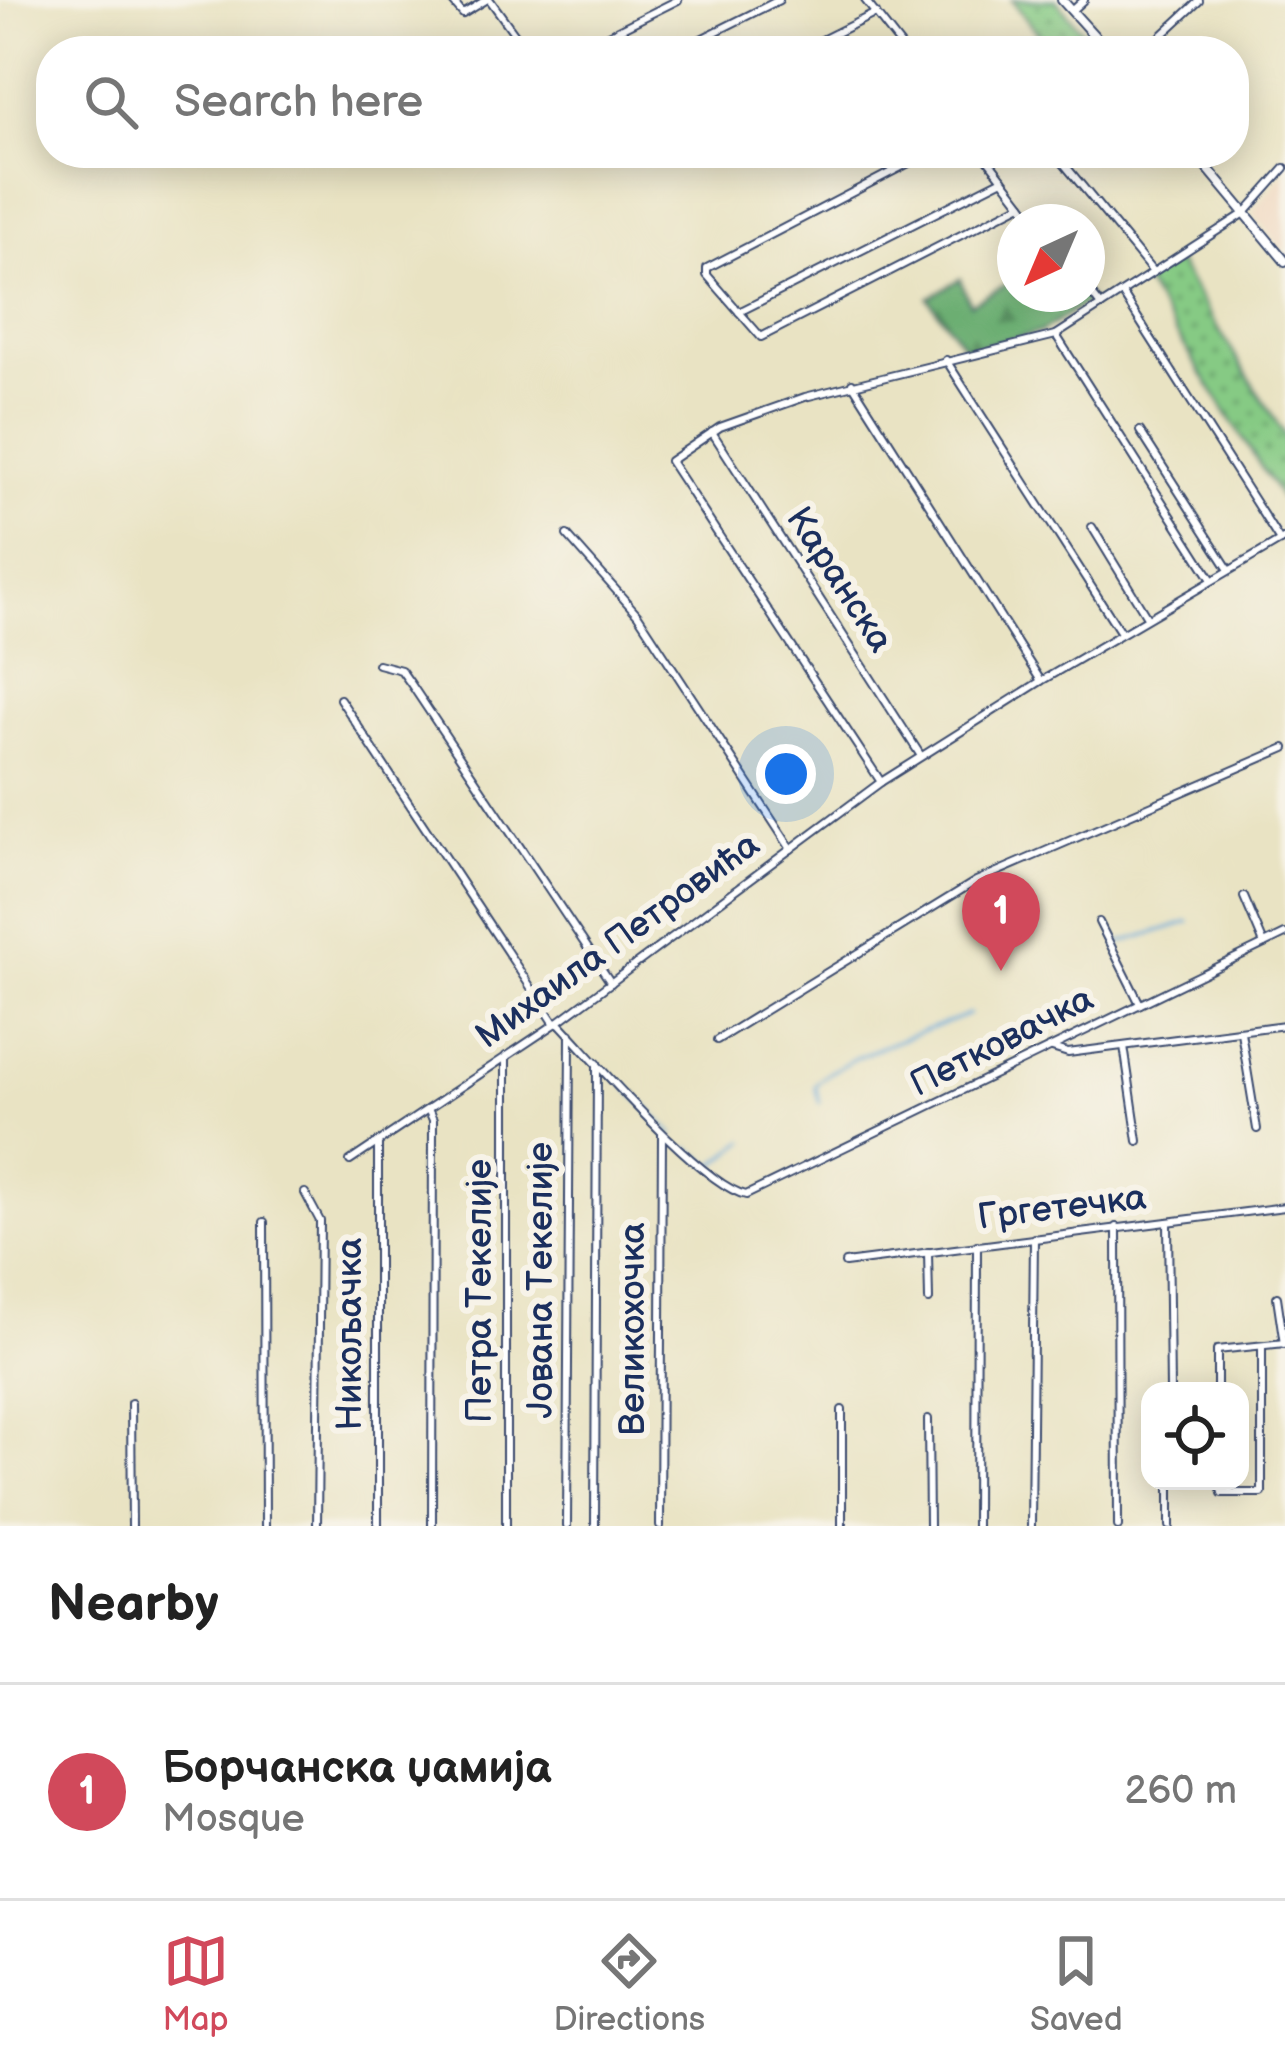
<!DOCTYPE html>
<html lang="en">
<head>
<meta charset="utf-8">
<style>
  :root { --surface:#fff; --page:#f2f2f2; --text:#222; --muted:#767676; --line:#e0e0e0; --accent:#d1495b }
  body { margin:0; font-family:"Balsamiq Sans",sans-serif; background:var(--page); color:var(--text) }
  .controls { position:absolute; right:36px; bottom:36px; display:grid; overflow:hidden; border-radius:24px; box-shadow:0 6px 30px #0003 }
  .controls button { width:108px; height:108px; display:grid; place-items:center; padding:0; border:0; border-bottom:3px solid var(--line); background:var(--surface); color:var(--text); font:60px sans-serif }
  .compass { position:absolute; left:997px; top:204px; width:108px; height:108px; border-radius:50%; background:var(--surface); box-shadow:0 6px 30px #0003; rotate:224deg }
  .you { position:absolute; left:786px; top:774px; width:42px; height:42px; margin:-30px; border:9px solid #fff; border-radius:50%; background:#1a73e8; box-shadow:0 0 0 18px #1a73e833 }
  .badge { display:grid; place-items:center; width:78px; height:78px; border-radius:50%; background:var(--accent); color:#fff; font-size:39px; font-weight:700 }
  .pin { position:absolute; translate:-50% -99px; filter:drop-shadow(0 3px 6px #0008) }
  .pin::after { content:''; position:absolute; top:63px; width:42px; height:36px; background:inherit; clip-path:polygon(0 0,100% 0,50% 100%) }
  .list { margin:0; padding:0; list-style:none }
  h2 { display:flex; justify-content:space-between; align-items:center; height:156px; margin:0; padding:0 48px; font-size:51px }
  h2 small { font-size:39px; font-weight:400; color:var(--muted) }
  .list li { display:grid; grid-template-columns:78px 1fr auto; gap:36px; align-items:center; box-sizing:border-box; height:216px; padding:0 48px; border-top:3px solid var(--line) }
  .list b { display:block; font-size:45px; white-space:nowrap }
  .list p { margin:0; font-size:39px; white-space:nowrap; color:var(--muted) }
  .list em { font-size:39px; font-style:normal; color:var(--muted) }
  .icon { flex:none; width:66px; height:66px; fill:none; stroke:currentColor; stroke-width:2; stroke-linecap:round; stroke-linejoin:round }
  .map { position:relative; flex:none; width:1285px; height:1526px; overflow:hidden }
  .search { position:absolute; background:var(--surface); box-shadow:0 6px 30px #0003; left:36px; right:36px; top:36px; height:132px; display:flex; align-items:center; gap:30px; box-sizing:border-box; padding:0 42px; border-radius:48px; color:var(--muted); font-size:45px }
  .sheet { height:372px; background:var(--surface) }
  nav { display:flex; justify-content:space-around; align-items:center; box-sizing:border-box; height:168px; border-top:3px solid var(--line); background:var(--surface); font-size:33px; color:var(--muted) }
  nav a { display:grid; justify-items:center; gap:6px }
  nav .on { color:var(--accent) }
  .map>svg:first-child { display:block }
  .built { fill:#f0d5bc }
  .grass { fill:url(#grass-dots); stroke:#507c71; stroke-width:3 }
  .forest { fill:url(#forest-firs); stroke:#446e68; stroke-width:3 }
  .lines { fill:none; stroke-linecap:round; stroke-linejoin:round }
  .stream { stroke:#63a8d9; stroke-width:3 }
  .minor-casing { stroke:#3a4a6d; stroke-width:10 }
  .tertiary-casing { stroke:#3a4a6d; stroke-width:12 }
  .minor { stroke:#fff; stroke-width:6 }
  .tertiary { stroke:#fff; stroke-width:8 }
  .labels { text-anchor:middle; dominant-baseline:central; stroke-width:12; stroke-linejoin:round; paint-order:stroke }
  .street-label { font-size:36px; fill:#1b2f5e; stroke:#f7f3e8 }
</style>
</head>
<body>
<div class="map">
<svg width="1285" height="1526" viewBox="0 0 1285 1526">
  <defs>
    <pattern id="grass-dots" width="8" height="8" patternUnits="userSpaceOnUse" patternTransform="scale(3)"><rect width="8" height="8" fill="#86ca84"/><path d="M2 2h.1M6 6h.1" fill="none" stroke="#6da46f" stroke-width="1.8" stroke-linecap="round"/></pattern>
    <pattern id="forest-firs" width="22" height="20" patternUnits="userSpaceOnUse" patternTransform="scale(3)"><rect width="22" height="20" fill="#6cae72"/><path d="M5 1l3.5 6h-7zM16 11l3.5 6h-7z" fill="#588e61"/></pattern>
  </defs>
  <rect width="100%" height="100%" fill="#f7f3e8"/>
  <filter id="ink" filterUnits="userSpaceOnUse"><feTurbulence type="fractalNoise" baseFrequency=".00833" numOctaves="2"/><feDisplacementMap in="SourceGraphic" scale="24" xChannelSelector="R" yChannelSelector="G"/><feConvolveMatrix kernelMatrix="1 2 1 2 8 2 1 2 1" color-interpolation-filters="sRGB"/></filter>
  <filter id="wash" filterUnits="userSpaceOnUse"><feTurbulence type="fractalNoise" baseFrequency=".004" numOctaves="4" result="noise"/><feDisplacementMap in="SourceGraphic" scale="48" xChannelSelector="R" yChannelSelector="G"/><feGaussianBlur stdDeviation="2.7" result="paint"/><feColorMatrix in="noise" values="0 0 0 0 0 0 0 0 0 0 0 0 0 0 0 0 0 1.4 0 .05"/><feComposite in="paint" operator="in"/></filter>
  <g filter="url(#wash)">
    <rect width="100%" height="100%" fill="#e9e3c3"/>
    <path class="built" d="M 1285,172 L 1285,252 L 1253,213 Z"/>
    <g class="grass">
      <path d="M 1012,0 L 1056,0 L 1099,51 L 1052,51 Z"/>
      <path d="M 1177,262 L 1285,436 L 1285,505 L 1144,282 Z"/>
    </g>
    <path class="forest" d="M 960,279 L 970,304 L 1015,279 L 1015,294 L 1086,294 L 1091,300 L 1041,332 L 966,349 L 928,298 Z"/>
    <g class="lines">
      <g class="stream">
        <path d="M 1119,943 L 1189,922"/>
        <path d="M 624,1084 L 673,1134"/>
        <path d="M 820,1103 L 815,1086 C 835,1058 933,1029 969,1014"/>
        <path d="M 689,1148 L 713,1166 L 745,1141"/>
      </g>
    </g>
  </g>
  <g filter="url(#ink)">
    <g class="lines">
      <g class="minor-casing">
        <g id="minor">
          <path d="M 451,0 L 463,14 L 486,0"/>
          <path d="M 490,0 L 527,51"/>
          <path d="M 865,0 L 905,51"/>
          <path d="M 1072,11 L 1084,0"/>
          <path d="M 804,49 L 876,13"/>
          <path d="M 576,51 L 678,0"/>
          <path d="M 677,51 L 779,0"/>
          <path d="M 1145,51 L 1199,1"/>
          <path d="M 928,153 L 707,268 L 707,275 L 761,337 L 1022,204"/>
          <path d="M 983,153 L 1036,222"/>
          <path d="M 1055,153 L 1153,272"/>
          <path d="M 1087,288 L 1101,306"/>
          <path d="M 1122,293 L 1280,541"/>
          <path d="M 739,312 L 1003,179"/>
          <path d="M 1056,335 L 1212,580"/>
          <path d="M 946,360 L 1121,633"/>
          <path d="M 852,383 L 1041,681"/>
          <path d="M 1140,431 L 1229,570"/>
          <path d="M 712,432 L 921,756"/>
          <path d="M 1092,527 L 1147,617"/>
          <path d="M 567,535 L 638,615 L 791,849"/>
          <path d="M 378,664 L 401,670 L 411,684 L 611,983"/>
          <path d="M 340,699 L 555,1024"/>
          <path d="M 881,782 L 670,461 L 720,427 L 805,397 L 1056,335 L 1245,213 L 1285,168"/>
          <path d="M 1244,897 L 1264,944"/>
          <path d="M 1099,922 L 1140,1004"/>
          <path d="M 558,1022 C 595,1061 700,1184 746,1195 L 1285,934"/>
          <path d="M 1241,1032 L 1257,1129"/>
          <path d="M 717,1040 L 976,881 L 1285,748"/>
          <path d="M 1124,1046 L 1138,1141"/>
          <path d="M 1052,1048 L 1068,1053 L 1285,1025"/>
          <path d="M 428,1109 L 433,1120 L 432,1526"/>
          <path d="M 350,1161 L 558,1022 L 881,782 L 1041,681 L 1285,538"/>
          <path d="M 305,1193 L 320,1221 L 317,1526"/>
          <path d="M 264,1222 L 265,1526"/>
          <path d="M 1168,1222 L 1170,1391"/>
          <path d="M 1117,1227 L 1118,1526"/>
          <path d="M 928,1252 L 929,1300"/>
          <path d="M 845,1263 L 1285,1207"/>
          <path d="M 1277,1297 L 1284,1344"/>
          <path d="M 1217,1391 L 1217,1350 L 1285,1343"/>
          <path d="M 131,1403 L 132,1526"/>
          <path d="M 928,1419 L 929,1526"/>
          <path d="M 1170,1481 L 1170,1526"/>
          <path d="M 1219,1481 L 1222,1493 L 1262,1493 L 1262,1346"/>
          <path d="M 378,1526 L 378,1142"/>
          <path d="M 506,1526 L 506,1056"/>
          <path d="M 567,1526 L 570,1034"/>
          <path d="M 595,1526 L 597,1063"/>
          <path d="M 660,1526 L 662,1134"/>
          <path d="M 842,1526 L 842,1410"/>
          <path d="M 976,1526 L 977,1245"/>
          <path d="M 1031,1526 L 1034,1238"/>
        </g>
      </g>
      <g class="tertiary-casing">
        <g id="tertiary">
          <path d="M 1062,0 L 1108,51"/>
          <path d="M 1195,153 L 1285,261"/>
        </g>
      </g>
      <use href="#minor" class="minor"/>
      <use href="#tertiary" class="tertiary"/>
    </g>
  </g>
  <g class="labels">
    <g class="street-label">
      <text transform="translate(839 580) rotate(57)">Каранска</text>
      <text transform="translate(618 941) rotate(-36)">Михаила Петровића</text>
      <text transform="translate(1002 1042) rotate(-27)">Петковачка</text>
      <text transform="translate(1062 1208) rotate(-7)">Гргетечка</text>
      <text transform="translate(541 1280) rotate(-90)">Јована Текелије</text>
      <text transform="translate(480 1291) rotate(-90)">Петра Текелије</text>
      <text transform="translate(633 1329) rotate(-90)">Великохочка</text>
      <text transform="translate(350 1334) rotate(-90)">Никољачка</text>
    </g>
  </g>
</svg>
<div class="controls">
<button><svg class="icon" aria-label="locate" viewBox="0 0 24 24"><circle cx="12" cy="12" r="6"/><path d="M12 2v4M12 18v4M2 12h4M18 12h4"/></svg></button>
</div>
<svg class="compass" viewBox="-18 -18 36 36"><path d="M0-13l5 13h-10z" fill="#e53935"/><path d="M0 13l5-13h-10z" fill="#767676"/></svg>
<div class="you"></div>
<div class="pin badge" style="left:1001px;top:971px">1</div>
<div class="search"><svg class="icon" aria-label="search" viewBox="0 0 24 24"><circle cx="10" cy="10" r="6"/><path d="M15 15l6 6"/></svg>Search here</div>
</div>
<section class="sheet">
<h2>Nearby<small></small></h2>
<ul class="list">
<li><span class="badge">1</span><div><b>Борчанска џамија</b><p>Mosque</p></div><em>260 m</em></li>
</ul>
</section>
<nav>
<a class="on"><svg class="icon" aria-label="map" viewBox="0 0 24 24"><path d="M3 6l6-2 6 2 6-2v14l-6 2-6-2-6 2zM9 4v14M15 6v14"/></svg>Map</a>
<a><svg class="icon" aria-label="directions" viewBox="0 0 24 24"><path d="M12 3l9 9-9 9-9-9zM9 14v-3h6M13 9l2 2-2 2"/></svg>Directions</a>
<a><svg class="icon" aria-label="saved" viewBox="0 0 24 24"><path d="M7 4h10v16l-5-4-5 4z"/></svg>Saved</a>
</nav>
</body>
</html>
